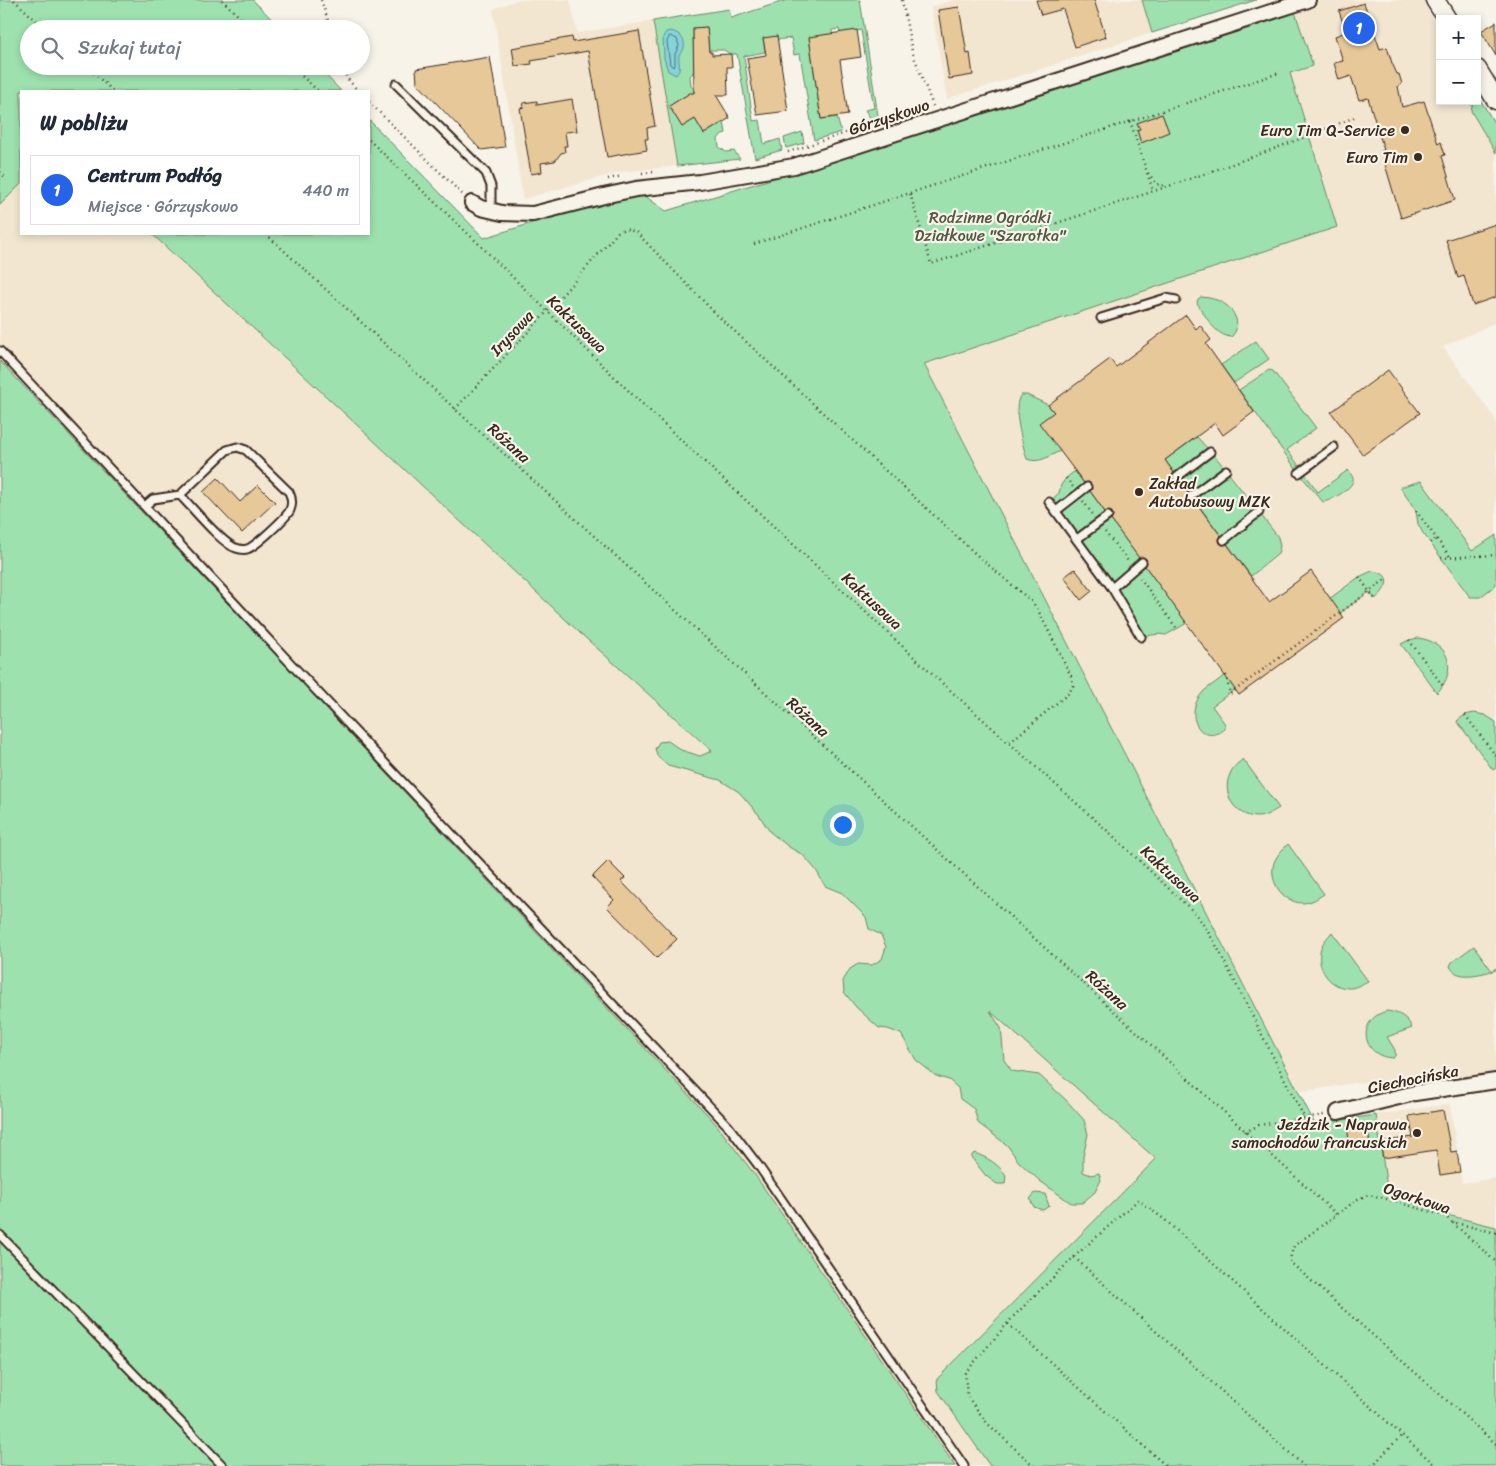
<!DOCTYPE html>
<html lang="pl">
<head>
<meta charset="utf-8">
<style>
  :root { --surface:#fff; --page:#f2f2f3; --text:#1f2937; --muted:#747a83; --line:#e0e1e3; --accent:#2563eb }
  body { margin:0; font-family:Sriracha,sans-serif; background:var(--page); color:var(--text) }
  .controls { position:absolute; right:15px; top:15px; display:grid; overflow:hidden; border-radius:0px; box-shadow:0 2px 8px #0003 }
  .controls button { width:45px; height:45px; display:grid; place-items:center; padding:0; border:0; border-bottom:1px solid var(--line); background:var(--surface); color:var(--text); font:25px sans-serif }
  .you { position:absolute; left:842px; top:824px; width:18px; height:18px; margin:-12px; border:4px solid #fff; border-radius:50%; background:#1a73e8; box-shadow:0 0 0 8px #1a73e833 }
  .badge { display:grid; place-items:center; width:32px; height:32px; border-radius:50%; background:var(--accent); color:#fff; font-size:16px; font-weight:700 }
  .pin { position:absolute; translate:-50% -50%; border:2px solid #fff; box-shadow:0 1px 5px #0006 }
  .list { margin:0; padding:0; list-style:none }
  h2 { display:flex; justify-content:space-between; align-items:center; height:65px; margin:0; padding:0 20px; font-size:21px }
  h2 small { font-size:16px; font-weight:400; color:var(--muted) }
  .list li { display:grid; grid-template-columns:32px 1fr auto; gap:15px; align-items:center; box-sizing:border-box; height:70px; margin:0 10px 10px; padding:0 10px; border:1px solid var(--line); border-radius:0px }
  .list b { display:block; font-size:19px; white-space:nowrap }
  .list p { margin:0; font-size:16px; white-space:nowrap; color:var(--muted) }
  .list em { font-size:16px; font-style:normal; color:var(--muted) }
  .icon { flex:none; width:28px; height:28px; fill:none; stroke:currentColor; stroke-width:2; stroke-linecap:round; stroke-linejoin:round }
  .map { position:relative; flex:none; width:1496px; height:1466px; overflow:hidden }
  .search { position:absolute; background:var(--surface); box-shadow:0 2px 8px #0003; left:20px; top:20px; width:350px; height:55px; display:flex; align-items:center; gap:12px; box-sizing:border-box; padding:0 18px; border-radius:28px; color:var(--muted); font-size:19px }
  .panel { position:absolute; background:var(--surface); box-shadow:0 2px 8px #0003; left:20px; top:90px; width:350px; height:145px; border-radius:0px }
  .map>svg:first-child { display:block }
  .built { fill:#f2e6d0 }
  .green { fill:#9de2ae; stroke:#6c8666 }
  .water { fill:#83d4dc; stroke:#669090 }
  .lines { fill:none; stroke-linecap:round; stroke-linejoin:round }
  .shore { stroke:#586e6a; stroke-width:1 }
  .building { fill:#e6c899; stroke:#3b2a1e }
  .service-casing { stroke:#3b2a1e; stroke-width:11 }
  .minor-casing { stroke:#3b2a1e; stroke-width:18 }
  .tertiary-casing { stroke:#3b2a1e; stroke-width:21 }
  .path { stroke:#3b2a1e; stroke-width:2.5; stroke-dasharray:1 4; stroke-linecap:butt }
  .service { stroke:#f7f3e8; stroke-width:7 }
  .minor { stroke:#f7f3e8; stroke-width:14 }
  .tertiary { stroke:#f7f3e8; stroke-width:18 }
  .poi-dot { fill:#3b2a1e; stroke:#f7f3e8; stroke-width:2 }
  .labels { text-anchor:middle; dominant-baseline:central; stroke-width:4.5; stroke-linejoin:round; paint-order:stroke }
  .street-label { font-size:16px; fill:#3b2a1e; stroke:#f7f3e8 }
  .poi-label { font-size:16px; fill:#3b2a1e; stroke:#f7f3e8; text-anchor:end }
  .park-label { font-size:16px; fill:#545842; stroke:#f7f3e8 }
</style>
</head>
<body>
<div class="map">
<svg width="1496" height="1466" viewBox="0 0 1496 1466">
  <rect width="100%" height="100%" fill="#f7f3e8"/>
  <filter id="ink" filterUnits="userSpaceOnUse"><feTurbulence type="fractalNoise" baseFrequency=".02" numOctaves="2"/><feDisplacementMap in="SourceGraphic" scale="10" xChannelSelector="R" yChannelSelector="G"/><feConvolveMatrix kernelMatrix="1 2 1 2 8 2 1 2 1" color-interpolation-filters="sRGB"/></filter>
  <g filter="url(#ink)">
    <g class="built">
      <path d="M 517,0 L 570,0 L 577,33 L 653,21 L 677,166 L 620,172 L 523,199 L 493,9 Z"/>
      <path d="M 954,0 L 1142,0 L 1152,33 L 947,99 L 931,7 Z"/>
      <path d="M 1308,0 L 1422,0 L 1440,30 L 1440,101 L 1477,101 L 1477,92 L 1496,123 L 1496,322 L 1443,347 L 1496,420 L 1496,1074 L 1424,1085 L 1396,1080 L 1354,1083 L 1313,1090 L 1298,1091 L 924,363 L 1337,227 L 1290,73 L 1313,66 L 1293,5 Z"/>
      <path d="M 21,184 L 21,234 L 152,234 L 412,477 L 1156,1159 L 938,1379 L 938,1391 L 990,1466 L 0,1466 L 0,205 Z"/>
      <path d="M 1450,1104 L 1462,1183 L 1496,1178 L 1496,1227 L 1451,1216 L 1388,1194 L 1376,1115 Z"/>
    </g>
    <g class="green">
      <path d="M 0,0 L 253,0 L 281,29 L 29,29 L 29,66 L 317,66 L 341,91 L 21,91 L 21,184 L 0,205 Z"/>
      <path d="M 787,0 L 860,0 L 879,122 L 872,121 L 865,110 L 874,108 L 861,30 L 840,33 L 839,29 L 832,30 L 832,34 L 809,38 L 821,119 L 837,117 L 841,132 L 814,140 L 800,54 L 794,55 L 791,38 L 777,40 L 763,39 L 765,52 L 744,56 L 753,121 L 760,120 L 764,144 L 780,139 L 782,150 L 755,158 L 737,54 L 730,54 L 724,50 L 710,50 L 709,52 L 707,27 L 693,28 L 694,69 L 693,73 L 690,76 L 691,86 L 694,89 L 694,94 L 687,95 L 672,104 L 671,108 L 682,127 L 695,119 L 704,134 L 724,122 L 726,133 L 722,134 L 718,139 L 719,147 L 726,152 L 734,151 L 740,159 L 677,166 L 653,21 L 729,9 L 731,18 Z"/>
      <path d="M 1142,0 L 1256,0 L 1152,33 Z"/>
      <path d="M 1295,12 L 1313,66 L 1290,73 L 1337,227 L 924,364 L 1315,1124 L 1376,1115 L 1388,1194 L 1451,1216 L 1496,1227 L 1496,1466 L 990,1466 L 938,1391 L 937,1379 L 1156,1159 L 990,1011 L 1001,1028 L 1004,1060 L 1012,1071 L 1039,1075 L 1066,1100 L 1084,1120 L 1088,1134 L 1083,1157 L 1083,1172 L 1091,1175 L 1099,1173 L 1101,1180 L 1095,1192 L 1082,1203 L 1071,1203 L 1040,1181 L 1019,1162 L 1007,1145 L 978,1123 L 974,1109 L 960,1099 L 958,1088 L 949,1080 L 936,1076 L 916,1060 L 901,1034 L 888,1029 L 879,1028 L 856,1007 L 844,992 L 843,981 L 850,969 L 858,964 L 872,965 L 882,959 L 886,947 L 881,935 L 869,929 L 866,917 L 842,893 L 825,886 L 816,870 L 803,855 L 789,847 L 770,832 L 759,815 L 739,792 L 720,780 L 668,766 L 658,757 L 655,749 L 659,742 L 668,741 L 681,750 L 700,756 L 712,751 L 580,633 L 152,234 L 369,234 L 369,120 L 484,238 L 599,202 L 642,194 L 666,211 L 853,154 Z"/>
      <path d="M 1478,96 L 1496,126 L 1496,153 L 1471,111 L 1473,101 L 1477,101 Z"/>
      <path d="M 802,132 L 804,143 L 786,148 L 784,138 Z"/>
      <path d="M 1201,297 C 1217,298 1231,304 1236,319 C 1238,327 1236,332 1231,337 C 1214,335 1206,316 1197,303 L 1198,299 Z"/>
      <path d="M 1256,341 L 1269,359 L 1234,383 L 1221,365 Z"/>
      <path d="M 0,361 L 716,1124 L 755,1175 L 955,1466 L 0,1466 Z"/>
      <path d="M 1269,370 L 1273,371 L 1316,428 L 1287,450 L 1300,467 L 1296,469 L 1239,390 Z"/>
      <path d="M 1021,395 L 1027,395 L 1048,405 L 1054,412 L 1060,451 C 1049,456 1039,464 1027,459 C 1023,446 1011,405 1021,395 Z"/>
      <path d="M 1197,437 L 1219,461 L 1278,537 L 1280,546 L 1278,554 L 1251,576 L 1165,460 Z"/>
      <path d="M 1348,470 C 1350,473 1354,477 1353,481 C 1351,489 1331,501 1323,502 L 1303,478 L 1305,474 L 1318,492 Z"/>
      <path d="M 1075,471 L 1187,623 L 1166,635 L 1158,634 L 1141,637 L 1112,588 L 1049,502 L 1059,493 L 1061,485 L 1066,478 Z"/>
      <path d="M 1421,481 L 1472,551 L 1496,535 L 1496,585 L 1480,597 L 1470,597 L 1423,533 L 1418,524 L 1416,511 L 1400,487 Z"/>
      <path d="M 1372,571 C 1394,573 1388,589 1375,599 L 1369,592 L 1212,706 L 1225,724 L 1225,729 C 1202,748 1180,714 1205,690 L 1359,577 Z"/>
      <path d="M 1418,638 C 1450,642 1458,670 1437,693 L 1401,644 L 1409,640 Z"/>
      <path d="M 1474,713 L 1485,715 L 1496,722 L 1496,768 L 1493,770 L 1457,721 L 1465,715 Z"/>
      <path d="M 1243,759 L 1279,808 C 1272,812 1265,817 1257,817 C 1235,817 1221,793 1230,774 C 1232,768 1238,763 1243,759 Z"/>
      <path d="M 1288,844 L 1324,894 C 1318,898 1311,903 1302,903 C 1281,902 1267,879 1275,860 C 1278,854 1283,849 1288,844 Z"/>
      <path d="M 1332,932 L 1368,981 C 1362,984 1356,988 1349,988 C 1331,988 1317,970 1320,952 C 1321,944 1327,938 1332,932 Z"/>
      <path d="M 1474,946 L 1492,971 L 1496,968 L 1496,970 C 1483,973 1457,982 1450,966 L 1452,962 Z"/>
      <path d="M 1387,1011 C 1400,1013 1407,1017 1412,1028 L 1387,1037 L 1395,1050 L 1395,1056 L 1393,1058 C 1361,1057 1356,1019 1387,1011 Z"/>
      <path d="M 974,1153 C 987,1157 998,1164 1006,1175 L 1005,1184 L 997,1184 L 986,1176 L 971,1157 Z"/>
      <path d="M 1035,1193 L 1045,1194 L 1049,1206 L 1043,1210 L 1034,1207 L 1030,1199 Z"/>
    </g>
    <path class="water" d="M 670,31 C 678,32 686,38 684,48 C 683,51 680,53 679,55 C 678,63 682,68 676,75 L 668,71 L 664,58 L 663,37 L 666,32 Z"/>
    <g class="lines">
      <path class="shore" d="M 670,36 L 677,39 L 679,46 L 675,54 L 675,65 L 673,67 L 670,64 L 667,42 Z"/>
    </g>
    <g class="building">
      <path d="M 1036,0 L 1094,0 L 1106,37 L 1075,47 L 1063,9 L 1041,15 Z"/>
      <path d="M 1364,3 L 1380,49 L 1387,47 L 1392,63 L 1397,74 L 1399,74 L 1402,84 L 1398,86 L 1402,107 L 1424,101 L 1438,144 L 1441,142 L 1445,155 L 1442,156 L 1455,200 L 1401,218 L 1381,151 L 1384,150 L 1368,98 L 1359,100 L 1351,76 L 1339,80 L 1334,63 L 1343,61 L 1335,36 L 1346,32 L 1339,11 Z"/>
      <path d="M 959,7 L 967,54 L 970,53 L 973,75 L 949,79 L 938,10 Z"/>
      <path d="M 1496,22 L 1496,56 L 1481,31 Z"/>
      <path d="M 707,27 L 709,52 L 712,52 L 712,55 L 731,54 L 732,67 L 727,67 L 728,95 L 716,95 L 730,118 L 704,134 L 695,119 L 682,127 L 669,106 L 690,93 L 694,93 L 693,28 Z"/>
      <path d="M 857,30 L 861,57 L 840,60 L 848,115 L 821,119 L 809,37 Z"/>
      <path d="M 639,31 L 655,126 L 647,128 L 648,139 L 645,139 L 647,150 L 607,157 L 588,51 L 531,61 L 532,64 L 515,66 L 512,48 L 572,37 L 573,42 Z"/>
      <path d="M 777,36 L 788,111 L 757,115 L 747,58 L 766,55 L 763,38 Z"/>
      <path d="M 490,57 L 505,147 L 481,150 L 417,83 L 416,69 Z"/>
      <path d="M 572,99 L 577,131 L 565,132 L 567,146 L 564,146 L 565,152 L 561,153 L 555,161 L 541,163 L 542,172 L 531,174 L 520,108 L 524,107 L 523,103 L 537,101 L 537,105 Z"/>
      <path d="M 1162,114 L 1169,132 L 1141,143 L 1137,130 L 1140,129 L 1137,123 Z"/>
      <path d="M 1496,224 L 1496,297 L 1473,305 L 1464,276 L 1458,278 L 1446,240 Z"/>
      <path d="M 1186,315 L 1196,329 L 1200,325 L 1211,340 L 1206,344 L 1254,412 L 1223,435 L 1215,423 L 1165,460 L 1174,473 L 1172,475 L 1173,480 L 1175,482 L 1180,481 L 1188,492 L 1186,496 L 1187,500 L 1191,501 L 1194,500 L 1221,536 L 1219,539 L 1220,543 L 1223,545 L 1227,544 L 1269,602 L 1311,571 L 1344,618 L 1239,695 L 1145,566 L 1147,563 L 1146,559 L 1143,557 L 1139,558 L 1111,520 L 1113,516 L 1112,512 L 1105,512 L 1090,491 L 1092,489 L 1091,484 L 1089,482 L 1084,483 L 1039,423 L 1054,412 L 1048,405 L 1110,359 L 1116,367 Z"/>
      <path d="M 1388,370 L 1420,413 L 1363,455 L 1331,412 Z"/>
      <path d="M 218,478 L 240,502 L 258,485 L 275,502 L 242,533 L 203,492 Z"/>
      <path d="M 1075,569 L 1092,591 L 1081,600 L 1064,577 Z"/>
      <path d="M 608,861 L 625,878 L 621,881 L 677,939 L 657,958 L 607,907 L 614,900 L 592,877 Z"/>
      <path d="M 1443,1110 L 1451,1152 L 1457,1151 L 1460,1172 L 1440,1175 L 1436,1150 L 1383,1158 L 1380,1142 L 1413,1137 L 1409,1116 Z"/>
      <path d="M 1367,1122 L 1370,1145 L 1350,1149 L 1347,1125 Z"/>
    </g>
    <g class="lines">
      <g class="service-casing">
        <g id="service">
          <path d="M 396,84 L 486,173 L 491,186 L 491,211"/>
          <path d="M 1101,318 L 1166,298 L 1176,300"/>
          <path d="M 0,351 L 293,666 L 729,1127 L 758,1165 L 964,1466"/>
          <path d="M 1299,473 L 1334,447"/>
          <path d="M 1177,477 L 1210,452"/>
          <path d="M 1191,496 L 1226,470"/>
          <path d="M 1049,502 L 1112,588 L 1141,637"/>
          <path d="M 145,506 L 153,499 L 180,495 L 227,450 L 237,447 L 246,450 L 289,492 C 292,498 293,503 290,510 C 287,517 255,547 247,549 C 244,550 239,549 236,548 C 222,544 192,507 180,495"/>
          <path d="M 1056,511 L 1087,487"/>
          <path d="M 1077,539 L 1108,516"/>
          <path d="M 1224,540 L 1259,512"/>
          <path d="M 1112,588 L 1142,562"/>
          <path d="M 0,1235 L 223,1466"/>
        </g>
      </g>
      <g class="minor-casing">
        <g id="minor">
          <path d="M 472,203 L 481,208 L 502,213 L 533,214 L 608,195 L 636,189 L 700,182 L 794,166 L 1308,0"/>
          <path d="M 1338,1112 L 1415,1093 L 1496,1081"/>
        </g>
      </g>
      <g class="tertiary-casing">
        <g id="tertiary">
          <path d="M 1435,0 L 1447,19"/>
          <path d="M 1477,69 L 1496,100"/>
        </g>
      </g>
      <g class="path">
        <path d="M 14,0 L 45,29"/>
        <path d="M 222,0 L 252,29"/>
        <path d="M 321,0 L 331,29"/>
        <path d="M 902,0 L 912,51 L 933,106"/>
        <path d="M 86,66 L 113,91"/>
        <path d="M 291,66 L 318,91"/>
        <path d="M 342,66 L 347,78 L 358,91"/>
        <path d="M 369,102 L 462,194"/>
        <path d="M 1130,121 L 1153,191"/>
        <path d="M 369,140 L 481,246 L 634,396 L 932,674 L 1111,834 L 1197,915 L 1215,943 L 1305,1119"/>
        <path d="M 788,152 L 894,117"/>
        <path d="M 0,172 L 6,178"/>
        <path d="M 642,173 L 654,172"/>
        <path d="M 1148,173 L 1157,184 L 1165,186"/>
        <path d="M 608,179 L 622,176"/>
        <path d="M 910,193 L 1279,73"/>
        <path d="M 266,234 L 455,409 L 1336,1214"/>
        <path d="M 754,244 L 910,193 L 931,264 C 1073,217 1217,174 1355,117"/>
        <path d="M 455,409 L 547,312 L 618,232 L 625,229 L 636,232 L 717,315 L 979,557 L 1031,601 L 1037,608 L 1072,678 L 1073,686 L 1069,693 L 1010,742"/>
        <path d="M 1066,478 L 1073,487"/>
        <path d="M 1083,501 L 1093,515"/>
        <path d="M 1416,511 L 1451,558"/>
        <path d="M 1105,532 L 1128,561"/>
        <path d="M 1430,543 L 1436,539"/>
        <path d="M 1441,558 L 1496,555"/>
        <path d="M 1359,577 L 1375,599"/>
        <path d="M 1140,578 L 1178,630"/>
        <path d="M 1409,640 L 1443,686"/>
        <path d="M 1226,675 L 1230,694 L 1386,579"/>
        <path d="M 1465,715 L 1496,756"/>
        <path d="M 1245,1132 L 1259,1125 L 1324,1115"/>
        <path d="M 1453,1223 L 1496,1262"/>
        <path d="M 1496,1233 L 1452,1222 L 1445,1216 L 1380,1197 L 1368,1195 L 1358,1199 L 1294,1246 L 1291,1254 L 1290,1262 L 1496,1444"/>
        <path d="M 1074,1257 L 1138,1200 L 1164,1219 L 1436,1466"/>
        <path d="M 1008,1324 L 1166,1466"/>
        <path d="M 1034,1466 L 987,1423 L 967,1396 L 965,1373 L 1013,1317 L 1074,1257 L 1304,1466"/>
        <path d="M 1372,1466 L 1402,1435"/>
      </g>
      <use href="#service" class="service"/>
      <use href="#minor" class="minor"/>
      <use href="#tertiary" class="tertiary"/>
    </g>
  </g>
  <g class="poi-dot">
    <circle cx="1405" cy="130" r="5"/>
    <circle cx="1418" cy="157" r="5"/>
    <circle cx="1139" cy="492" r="5"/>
    <circle cx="1417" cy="1133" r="5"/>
  </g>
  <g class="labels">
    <g class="street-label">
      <text transform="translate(889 117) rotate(-18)">Górzyskowo</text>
      <text transform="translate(577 324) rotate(44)">Kaktusowa</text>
      <text transform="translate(512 333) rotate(-47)">Irysowa</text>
      <text transform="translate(509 443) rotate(42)">Różana</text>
      <text transform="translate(872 601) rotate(43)">Kaktusowa</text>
      <text transform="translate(808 717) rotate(42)">Różana</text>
      <text transform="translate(1171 874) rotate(43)">Kaktusowa</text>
      <text transform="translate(1107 990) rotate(42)">Różana</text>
      <text transform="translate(1413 1079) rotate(-11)">Ciechocińska</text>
      <text transform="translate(1417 1198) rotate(18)">Ogorkowa</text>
    </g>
    <g class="poi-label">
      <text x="1395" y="130">Euro Tim Q-Service</text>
      <text x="1408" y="157">Euro Tim</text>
      <text x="1149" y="483" text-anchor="start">Zakład<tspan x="1149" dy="18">Autobusowy MZK</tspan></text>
      <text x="1407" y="1124">Jeździk - Naprawa<tspan x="1407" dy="18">samochodów francuskich</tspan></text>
    </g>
    <g class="park-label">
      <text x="990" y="217">Rodzinne Ogródki<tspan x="990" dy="18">Działkowe "Szarotka"</tspan></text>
    </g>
  </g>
</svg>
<div class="controls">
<button>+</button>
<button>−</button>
</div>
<div class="you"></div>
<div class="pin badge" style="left:1359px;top:28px">1</div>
<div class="search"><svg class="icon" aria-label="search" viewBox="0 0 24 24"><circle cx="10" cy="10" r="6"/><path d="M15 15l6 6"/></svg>Szukaj tutaj</div>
<section class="panel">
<h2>W pobliżu<small></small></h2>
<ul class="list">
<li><span class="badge">1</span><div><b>Centrum Podłóg</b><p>Miejsce · Górzyskowo</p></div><em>440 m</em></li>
</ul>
</section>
</div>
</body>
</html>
